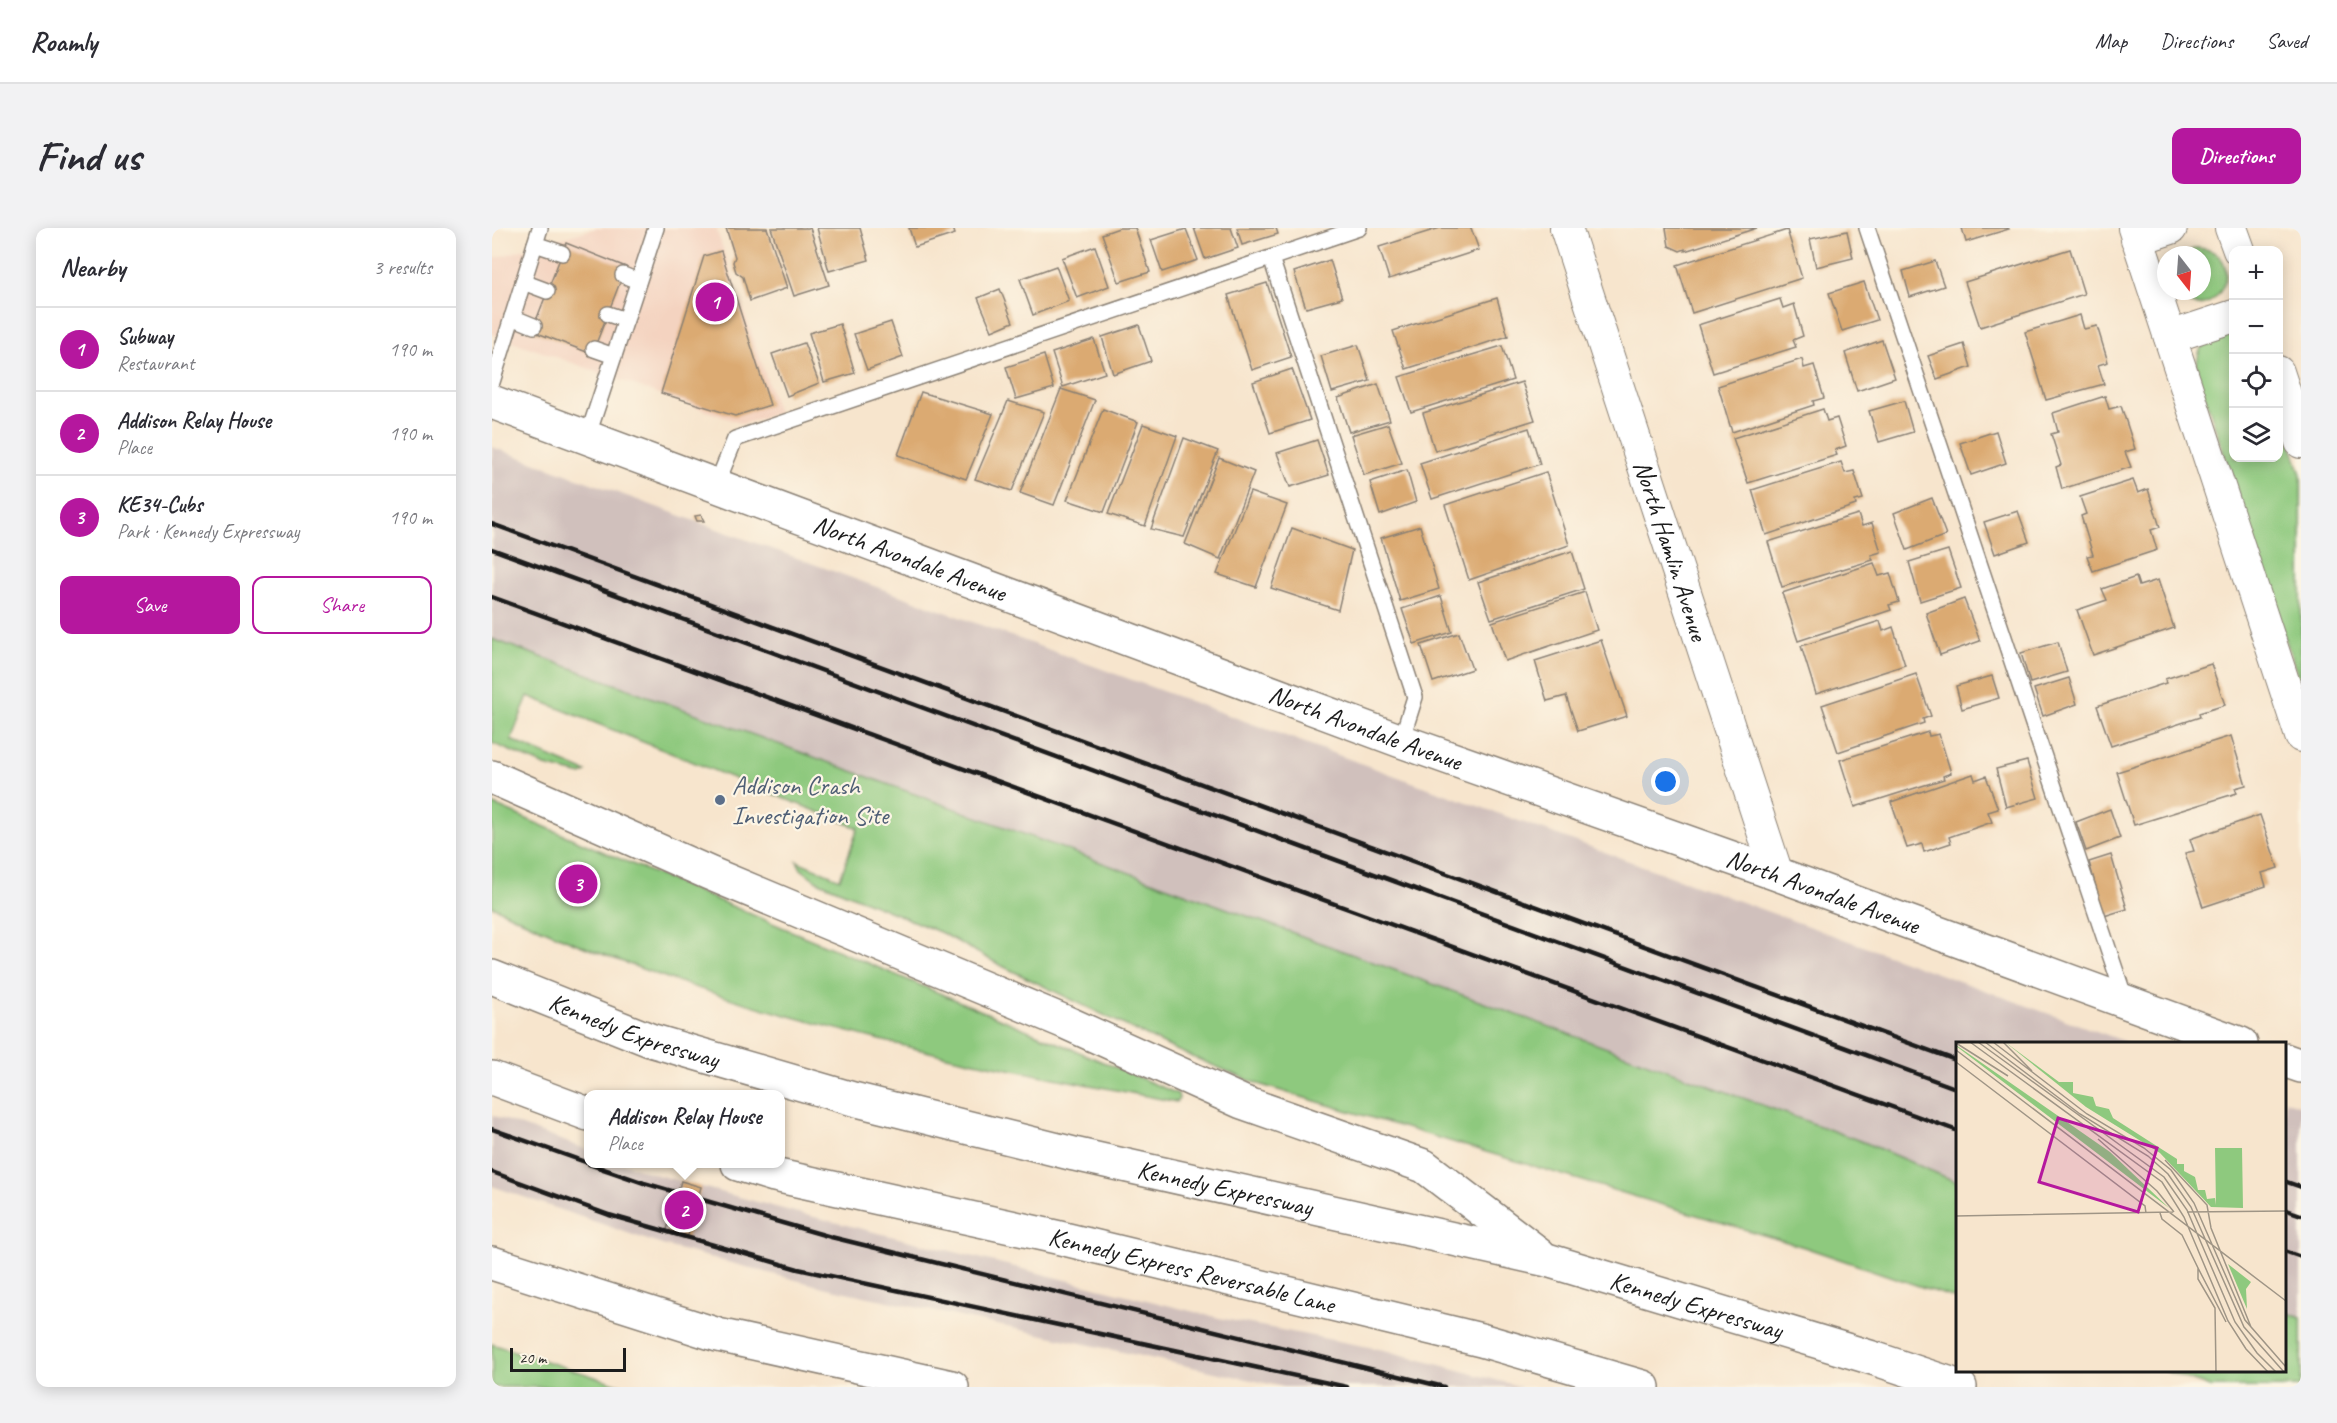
<!DOCTYPE html>
<html lang="en">
<head>
<meta charset="utf-8">
<style>
  :root { --surface:#fff; --page:#f2f2f3; --text:#2b2b33; --muted:#7c7c81; --line:#e1e1e2; --accent:#b5179e }
  body { margin:0; font-family:Caveat,sans-serif; background:var(--page); color:var(--text) }
  .controls { position:absolute; right:18px; top:18px; display:grid; overflow:hidden; border-radius:12px; box-shadow:0 3px 15px #0003 }
  .controls button { width:54px; height:54px; display:grid; place-items:center; padding:0; border:0; border-bottom:2px solid var(--line); background:var(--surface); color:var(--text); font:30px sans-serif }
  .compass { position:absolute; left:1665px; top:18px; width:54px; height:54px; border-radius:50%; background:var(--surface); box-shadow:0 3px 15px #0003; rotate:163deg }
  .scale { position:absolute; left:18px; bottom:15px; width:116px; box-sizing:border-box; padding-left:6px; border:3px solid #1c1c1c; border-top:0; font-size:16px; line-height:21px; white-space:nowrap; color:#1c1c1c; -webkit-text-stroke:4px #fcf5e5; paint-order:stroke }
  .you { position:absolute; left:1174px; top:554px; width:21px; height:21px; margin:-15px; border:4px solid #fff; border-radius:50%; background:#1a73e8; box-shadow:0 0 0 9px #1a73e833 }
  .badge { display:grid; place-items:center; width:39px; height:39px; border-radius:50%; background:var(--accent); color:#fff; font-size:20px; font-weight:700 }
  .pin { position:absolute; translate:-50% -50%; border:3px solid #fff; box-shadow:0 2px 6px #0006 }
  .popup { position:absolute; left:92px; top:862px; width:201px; height:78px; box-sizing:border-box; display:grid; place-content:center; border-radius:12px; background:var(--surface); filter:drop-shadow(0 2px 4px #0005); font-size:20px; white-space:nowrap; color:var(--muted) }
  .popup b { font-size:22px; color:var(--text) }
  .popup::after { content:''; position:absolute; left:50%; top:100%; margin-left:-12px; border:12px solid transparent; border-top-color:var(--surface) }
  .list { margin:0; padding:0; list-style:none }
  h2 { display:flex; justify-content:space-between; align-items:center; height:78px; margin:0; padding:0 24px; font-size:26px }
  h2 small { font-size:20px; font-weight:400; color:var(--muted) }
  .list li { display:grid; grid-template-columns:39px 1fr auto; gap:18px; align-items:center; box-sizing:border-box; height:84px; padding:0 24px; border-top:2px solid var(--line) }
  .list b { display:block; font-size:22px; white-space:nowrap }
  .list p { margin:0; font-size:20px; white-space:nowrap; color:var(--muted) }
  .list em { font-size:20px; font-style:normal; color:var(--muted) }
  .actions { display:flex; gap:12px; padding:18px 24px }
  .actions a { flex:1; padding:14px 0; border:2px solid var(--accent); border-radius:12px; text-align:center; font-size:21px; color:var(--accent) }
  .actions .main { background:var(--accent); color:#fff }
  .icon { flex:none; width:33px; height:33px; fill:none; stroke:currentColor; stroke-width:2; stroke-linecap:round; stroke-linejoin:round }
  .map { position:relative; flex:none; width:1809px; height:1159px; overflow:hidden; border-radius:12px }
  header { display:flex; align-items:center; gap:36px; box-sizing:border-box; height:84px; padding:0 30px; background:var(--surface); border-bottom:2px solid var(--line) }
  header strong { font-size:28px }
  nav { display:flex; gap:33px; margin-inline-start:auto; font-size:21px }
  .intro { display:flex; align-items:center; justify-content:space-between; box-sizing:border-box; height:144px; padding:0 36px }
  h1 { margin:0; font-size:42px }
  .button { padding:15px 27px; border-radius:12px; background:var(--accent); color:#fff; font-size:21px; font-weight:700 }
  main { display:flex; gap:36px; padding:0 36px }
  aside { flex:1; background:var(--surface); border-radius:12px; box-shadow:0 3px 15px #0003 }
  .map>svg:first-child { display:block }
  .built { fill:#f4d3c0 }
  .industrial { fill:#d0c0bc }
  .green { fill:#8ec97e; stroke:#55724d; stroke-width:1.5 }
  .building { fill:#dbaa72 }
  .lines { fill:none; stroke-linecap:round; stroke-linejoin:round }
  .lane-casing { stroke:#8a8074; stroke-width:18 }
  .street-casing { stroke:#8a8074; stroke-width:34 }
  .secondary-casing { stroke:#8a8074; stroke-width:36 }
  .highway-casing { stroke:#8a8074; stroke-width:36 }
  .lane { stroke:#fff; stroke-width:15 }
  .street { stroke:#fff; stroke-width:32 }
  .secondary { stroke:#fff; stroke-width:33 }
  .highway { stroke:#fff; stroke-width:33 }
  .rail { stroke:#1c1c1c; stroke-width:4.5 }
  .service-dot { fill:#5c6f8a; stroke:#fcf5e5; stroke-width:2 }
  .labels { text-anchor:middle; dominant-baseline:central; stroke-width:4.5; stroke-linejoin:round; paint-order:stroke }
  .street-label { font-size:26px; fill:#1c1c1c; stroke:#fcf5e5 }
  .service-label { font-size:26px; fill:#4e5e75; stroke:#fcf5e5; text-anchor:start }
  .inset-road { fill:none; stroke:#9f9586; stroke-width:1.5 }
  .view { fill:#b5179e; fill-opacity:0.15; stroke:#b5179e; stroke-width:3 }
  .inset-edge { fill:none; stroke:#1c1c1c; stroke-width:3 }
</style>
</head>
<body>
<header>
<strong>Roamly</strong>
<nav><a>Map</a><a>Directions</a><a>Saved</a></nav>
</header>
<div class="intro"><h1>Find us</h1><a class="button">Directions</a></div>
<main>
<aside>
<h2>Nearby<small>3 results</small></h2>
<ul class="list">
<li><span class="badge">1</span><div><b>Subway</b><p>Restaurant</p></div><em>190 m</em></li>
<li><span class="badge">2</span><div><b>Addison Relay House</b><p>Place</p></div><em>190 m</em></li>
<li><span class="badge">3</span><div><b>KE34-Cubs</b><p>Park · Kennedy Expressway</p></div><em>190 m</em></li>
</ul>
<div class="actions"><a class="main">Save</a><a>Share</a></div>
</aside>
<div class="map">
<svg width="1809" height="1159" viewBox="0 0 1809 1159">
  <rect width="100%" height="100%" fill="#fcf5e5"/>
  <filter id="ink" filterUnits="userSpaceOnUse"><feTurbulence type="fractalNoise" baseFrequency=".0167" numOctaves="2"/><feDisplacementMap in="SourceGraphic" scale="12" xChannelSelector="R" yChannelSelector="G"/><feConvolveMatrix kernelMatrix="1 2 1 2 8 2 1 2 1" color-interpolation-filters="sRGB"/></filter>
  <filter id="wash" filterUnits="userSpaceOnUse"><feTurbulence type="fractalNoise" baseFrequency=".008" numOctaves="4" result="noise"/><feDisplacementMap in="SourceGraphic" scale="24" xChannelSelector="R" yChannelSelector="G"/><feGaussianBlur stdDeviation="1.35" result="paint"/><feColorMatrix in="noise" values="0 0 0 0 0 0 0 0 0 0 0 0 0 0 0 0 0 1.4 0 .05"/><feComposite in="paint" operator="in"/></filter>
  <g filter="url(#wash)">
    <rect width="100%" height="100%" fill="#f7e5cd"/>
    <path class="built" d="M 104,0 L 224,0 L 286,185 L 251,196 L 0,106 L 0,31 Z"/>
    <g class="industrial">
      <path d="M 0,219 L 1637,815 L 1466,816 L 1465,954 L 1374,915 L 0,411 Z"/>
      <path d="M 1793,872 L 1809,878 L 1809,1090 L 1793,1084 Z"/>
      <path d="M 0,887 L 96,922 L 96,936 L 133,936 L 162,946 L 306,985 L 727,1090 L 892,1122 L 1030,1159 L 792,1159 L 335,1060 L 170,1017 L 0,958 Z"/>
    </g>
    <g class="green">
      <path d="M 1704,20 C 1765,23 1720,110 1682,63 L 1710,63 L 1710,27 L 1688,27 Z"/>
      <path d="M 1736,105 L 1741,107 L 1742,230 L 1786,230 L 1787,176 L 1809,247 L 1809,458 L 1705,144 C 1704,119 1712,110 1736,105 Z"/>
      <path d="M 0,411 L 1374,915 L 1465,954 L 1465,1071 L 1312,1019 L 766,856 L 684,822 L 508,737 L 450,705 L 325,653 L 309,641 L 305,633 L 348,651 L 366,600 L 36,468 L 19,512 L 94,544 L 90,547 L 53,538 L 0,515 Z"/>
      <path d="M 0,576 C 228,675 458,768 686,866 L 687,871 L 684,874 C 598,856 511,842 425,821 C 282,787 133,743 0,678 Z"/>
      <path d="M 1793,1084 L 1809,1090 L 1809,1159 L 1718,1159 L 1673,1143 L 1792,1142 Z"/>
      <path d="M 0,1116 L 135,1159 L 0,1159 Z"/>
    </g>
    <g id="blocks">
      <g class="building">
        <path d="M 234,0 L 275,0 L 295,60 L 258,73 L 251,49 L 244,44 L 241,34 L 243,29 Z"/>
        <path d="M 279,0 L 318,0 L 337,57 L 302,68 Z"/>
        <path d="M 325,0 L 368,0 L 377,32 L 337,43 Z"/>
        <path d="M 417,0 L 461,0 L 463,6 L 423,19 Z"/>
        <path d="M 627,0 L 643,0 L 658,44 L 627,54 L 610,6 Z"/>
        <path d="M 702,0 L 739,0 L 746,20 L 713,31 Z"/>
        <path d="M 745,0 L 784,0 L 786,6 L 750,17 Z"/>
        <path d="M 948,0 L 979,0 L 987,22 L 897,51 L 887,19 Z"/>
        <path d="M 1174,0 L 1265,0 L 1193,23 L 1193,21 L 1188,23 L 1177,18 Z"/>
        <path d="M 1470,0 L 1516,0 L 1517,1 L 1474,14 Z"/>
        <path d="M 694,1 L 706,32 L 670,44 L 659,12 Z"/>
        <path d="M 1295,2 L 1310,50 L 1200,85 L 1185,37 Z"/>
        <path d="M 1355,3 L 1361,30 L 1324,39 L 1318,11 Z"/>
        <path d="M 74,15 L 134,39 L 100,126 L 40,103 Z"/>
        <path d="M 603,18 L 617,58 L 585,70 L 570,30 Z"/>
        <path d="M 1578,21 L 1592,66 L 1488,99 L 1473,54 Z"/>
        <path d="M 229,23 L 278,177 L 243,188 L 169,165 L 212,28 Z"/>
        <path d="M 838,32 L 850,70 L 814,80 L 802,44 Z"/>
        <path d="M 1443,33 L 1452,58 L 1418,69 L 1411,43 Z"/>
        <path d="M 564,38 L 577,73 L 541,87 L 528,51 Z"/>
        <path d="M 1372,54 L 1385,92 L 1350,103 L 1337,65 Z"/>
        <path d="M 775,55 L 799,129 L 760,142 L 736,67 Z"/>
        <path d="M 508,61 L 521,94 L 500,103 L 486,70 Z"/>
        <path d="M 1005,70 L 1016,108 L 914,141 L 901,103 Z"/>
        <path d="M 1288,71 L 1291,80 L 1302,76 L 1311,108 L 1301,112 L 1304,119 L 1221,145 L 1206,97 Z"/>
        <path d="M 1588,87 L 1592,101 L 1605,98 L 1616,134 L 1606,137 L 1612,156 L 1554,172 L 1533,104 Z"/>
        <path d="M 399,94 L 411,129 L 375,142 L 362,106 Z"/>
        <path d="M 348,96 L 363,145 L 332,154 L 317,105 Z"/>
        <path d="M 647,97 L 659,133 L 621,146 L 610,109 Z"/>
        <path d="M 602,111 L 613,145 L 571,159 L 560,125 Z"/>
        <path d="M 1390,112 L 1403,150 L 1365,163 L 1353,125 Z"/>
        <path d="M 312,115 L 327,155 L 295,168 L 280,126 Z"/>
        <path d="M 1472,116 L 1479,139 L 1445,151 L 1436,128 Z"/>
        <path d="M 866,117 L 878,153 L 840,164 L 829,128 Z"/>
        <path d="M 1010,118 L 1021,152 L 919,184 L 907,149 Z"/>
        <path d="M 552,127 L 562,160 L 524,171 L 514,139 Z"/>
        <path d="M 1310,131 L 1312,140 L 1322,137 L 1332,170 L 1321,173 L 1322,177 L 1240,204 L 1226,158 Z"/>
        <path d="M 800,141 L 818,192 L 778,205 L 761,154 Z"/>
        <path d="M 1030,154 L 1043,192 L 943,223 L 931,185 Z"/>
        <path d="M 886,156 L 898,192 L 857,204 L 846,170 Z"/>
        <path d="M 569,161 L 603,172 L 562,277 L 528,265 Z"/>
        <path d="M 429,164 L 501,186 L 474,251 L 406,227 Z"/>
        <path d="M 1613,168 L 1617,181 L 1629,178 L 1643,221 L 1633,224 L 1639,239 L 1570,261 L 1564,239 L 1569,237 L 1559,206 L 1566,204 L 1561,185 Z"/>
        <path d="M 516,173 L 552,184 L 520,263 L 483,251 Z"/>
        <path d="M 1412,173 L 1421,204 L 1387,214 L 1377,183 Z"/>
        <path d="M 611,181 L 646,194 L 612,284 L 575,272 Z"/>
        <path d="M 1331,181 L 1335,193 L 1345,190 L 1354,218 L 1343,222 L 1345,227 L 1256,255 L 1241,210 Z"/>
        <path d="M 651,196 L 685,208 L 653,298 L 616,286 Z"/>
        <path d="M 896,196 L 910,235 L 872,247 L 859,207 Z"/>
        <path d="M 1037,200 L 1048,236 L 940,271 L 928,235 Z"/>
        <path d="M 1504,203 L 1514,235 L 1479,247 L 1468,215 Z"/>
        <path d="M 692,210 L 726,223 L 692,309 L 659,301 Z"/>
        <path d="M 825,212 L 837,247 L 798,259 L 785,225 Z"/>
        <path d="M 727,230 L 762,244 L 728,331 L 693,316 Z"/>
        <path d="M 1349,234 L 1353,245 L 1362,243 L 1371,271 L 1363,273 L 1364,277 L 1274,307 L 1260,262 Z"/>
        <path d="M 915,242 L 924,274 L 888,287 L 878,254 Z"/>
        <path d="M 1054,244 L 1077,317 L 977,352 L 953,277 Z"/>
        <path d="M 1641,252 L 1646,265 L 1656,261 L 1668,299 L 1659,302 L 1665,322 L 1601,343 L 1595,328 L 1601,327 L 1589,288 L 1594,286 L 1588,269 Z"/>
        <path d="M 758,264 L 795,277 L 764,359 L 725,346 Z"/>
        <path d="M 1440,270 L 1454,307 L 1415,322 L 1402,285 Z"/>
        <path d="M 1526,283 L 1537,314 L 1503,326 L 1492,294 Z"/>
        <path d="M 1366,286 L 1370,298 L 1380,295 L 1389,324 L 1379,327 L 1381,332 L 1290,359 L 1276,314 Z"/>
        <path d="M 209,287 L 212,293 L 205,293 L 203,288 Z"/>
        <path d="M 928,298 L 947,361 L 908,373 L 889,310 Z"/>
        <path d="M 800,300 L 860,322 L 846,382 L 779,360 Z"/>
        <path d="M 1456,322 L 1469,360 L 1428,373 L 1417,334 Z"/>
        <path d="M 1080,323 L 1092,361 L 999,391 L 986,354 Z"/>
        <path d="M 1382,335 L 1387,348 L 1398,345 L 1407,374 L 1397,377 L 1399,382 L 1306,413 L 1290,365 Z"/>
        <path d="M 1644,349 L 1647,358 L 1666,352 L 1682,400 L 1601,427 L 1585,382 L 1615,372 L 1610,361 Z"/>
        <path d="M 1093,364 L 1105,402 L 1013,433 L 1000,394 Z"/>
        <path d="M 949,368 L 960,404 L 922,416 L 910,381 Z"/>
        <path d="M 1472,371 L 1488,413 L 1448,427 L 1434,385 Z"/>
        <path d="M 1388,393 L 1391,403 L 1401,399 L 1413,437 L 1324,466 L 1309,418 Z"/>
        <path d="M 967,405 L 980,441 L 941,454 L 929,417 Z"/>
        <path d="M 1109,412 L 1135,488 L 1086,503 L 1074,468 L 1055,473 L 1043,433 Z"/>
        <path d="M 1566,414 L 1575,444 L 1538,455 L 1529,425 Z"/>
        <path d="M 1719,436 L 1733,477 L 1707,485 L 1708,489 L 1619,518 L 1605,478 L 1674,455 L 1673,451 Z"/>
        <path d="M 1424,446 L 1439,488 L 1431,491 L 1432,495 L 1346,524 L 1330,477 Z"/>
        <path d="M 1500,448 L 1507,470 L 1470,481 L 1464,458 Z"/>
        <path d="M 1577,450 L 1585,476 L 1551,488 L 1542,461 Z"/>
        <path d="M 1436,504 L 1437,508 L 1447,506 L 1459,545 L 1451,548 L 1452,551 L 1363,579 L 1348,532 Z"/>
        <path d="M 1739,508 L 1754,557 L 1743,560 L 1745,565 L 1642,597 L 1625,544 Z"/>
        <path d="M 1535,533 L 1546,570 L 1514,579 L 1504,541 Z"/>
        <path d="M 1481,546 L 1483,552 L 1494,548 L 1506,581 L 1496,584 L 1500,594 L 1457,609 L 1459,615 L 1432,624 L 1430,616 L 1415,620 L 1399,574 Z"/>
        <path d="M 1618,581 L 1628,610 L 1594,623 L 1584,594 Z"/>
        <path d="M 1768,587 L 1786,640 L 1770,645 L 1774,658 L 1711,679 L 1693,625 L 1702,623 L 1698,611 Z"/>
        <path d="M 1619,627 L 1635,681 L 1612,688 L 1597,634 Z"/>
        <path d="M 189,953 L 209,959 L 195,1011 L 174,1005 Z"/>
      </g>
    </g>
  </g>
  <g filter="url(#ink)">
    <use href="#blocks" fill-opacity="0" stroke="#8a8074" stroke-width="1.5"/>
    <g class="lines">
      <g class="lane-casing">
        <g id="lane">
          <path d="M 1375,0 L 1633,771"/>
          <path d="M 43,16 L 70,25"/>
          <path d="M 779,30 L 923,469 L 909,513"/>
          <path d="M 131,47 L 146,53"/>
          <path d="M 31,54 L 55,63"/>
          <path d="M 116,86 L 134,92"/>
          <path d="M 20,89 L 42,98"/>
          <path d="M 102,121 L 122,128"/>
          <path d="M 0,154 L 48,0"/>
          <path d="M 95,210 L 164,0"/>
          <path d="M 224,258 L 243,211 L 867,0"/>
        </g>
      </g>
      <g class="street-casing">
        <g id="street">
          <path id="s1" d="M 1074,0 L 1285,646"/>
          <path d="M 1642,0 L 1809,508"/>
          <path d="M 1739,0 L 1747,22"/>
          <path d="M 1645,11 L 1679,0"/>
          <path d="M 1678,109 L 1742,88"/>
          <path d="M 1786,144 L 1809,214"/>
        </g>
      </g>
      <g class="secondary-casing">
        <g id="secondary">
          <path id="s2" d="M 0,174 L 909,513 L 1285,646 L 1749,816"/>
          <path d="M 1792,832 L 1809,838"/>
        </g>
      </g>
      <g class="highway-casing">
        <g id="highway">
          <path d="M 0,549 L 217,645 L 573,794 L 750,874 L 932,938 L 1047,1026"/>
          <path id="s3" d="M 0,749 L 158,812 L 361,871 L 582,926 L 1055,1032 L 1384,1131 L 1468,1159"/>
          <path d="M 0,850 L 96,886"/>
          <path id="s4" d="M 246,936 L 282,947 L 564,1009 L 989,1112 L 1151,1159"/>
          <path d="M 0,1035 L 226,1107 L 460,1159"/>
        </g>
      </g>
      <use href="#lane" class="lane"/>
      <use href="#street" class="street"/>
      <use href="#secondary" class="secondary"/>
      <use href="#highway" class="highway"/>
      <g class="rail">
        <path d="M 0,296 L 1466,833"/>
        <path d="M 0,321 L 1466,861"/>
        <path d="M 0,369 L 1466,903"/>
        <path d="M 0,901 L 96,935"/>
        <path d="M 97,936 L 152,955 L 339,1009 L 952,1159"/>
        <path d="M 0,944 L 117,987 L 306,1041 L 855,1159"/>
        <path d="M 1792,953 L 1809,959"/>
        <path d="M 1792,981 L 1809,987"/>
        <path d="M 1792,1023 L 1809,1029"/>
      </g>
    </g>
  </g>
  <circle class="service-dot" cx="228" cy="572" r="6"/>
  <g class="labels">
    <g class="street-label">
      <text stroke="none"><textPath href="#s1" startOffset="339">North Hamlin Avenue</textPath></text>
      <text stroke="none"><textPath href="#s2" startOffset="446">North Avondale Avenue</textPath></text>
      <text stroke="none"><textPath href="#s2" startOffset="932">North Avondale Avenue</textPath></text>
      <text stroke="none"><textPath href="#s2" startOffset="1418">North Avondale Avenue</textPath></text>
      <text stroke="none"><textPath href="#s3" startOffset="152">Kennedy Expressway</textPath></text>
      <text stroke="none"><textPath href="#s3" startOffset="764">Kennedy Expressway</textPath></text>
      <text stroke="none"><textPath href="#s4" startOffset="466">Kennedy Express Reversable Lane</textPath></text>
      <text stroke="none"><textPath href="#s3" startOffset="1250">Kennedy Expressway</textPath></text>
    </g>
    <g class="service-label">
      <text x="240" y="557">Addison Crash<tspan x="240" dy="30">Investigation Site</tspan></text>
    </g>
  </g>
  <g transform="translate(1464 814)">
    <rect width="330" height="330" fill="#f7e5cd"/>
    <path d="M 49,0 L 103,40 L 117,40 L 117,51 L 137,55 L 140,64 L 153,67 L 157,76 L 221,117 L 221,122 L 228,122 L 228,129 L 239,135 L 242,148 L 249,148 L 251,157 L 259,156 L 260,163 L 259,106 L 286,106 L 287,166 L 255,165 L 204,111 L 130,65 ZM 0,3 L 154,110 L 213,166 L 0,4 ZM 272,222 L 295,240 L 290,247 L 291,267 Z" fill="#8ec97e"/>
    <path class="inset-road" d="M 14,0 L 206,140 L 228,175 L 272,279 L 290,307 L 312,330M 22,0 L 208,135 L 231,168 L 279,280 L 301,311 L 320,330M 29,0 L 124,72 L 192,114 L 212,132 L 235,165 L 288,285 L 328,330M 37,0 L 131,72 L 188,106 L 215,128 L 238,161 L 289,278 L 330,325M 47,0 L 76,29M 0,1 L 52,34M 0,8 L 330,259M 0,20 L 189,164 L 190,171M 142,97 L 201,149 L 218,170M 209,118 L 251,163 L 255,186 L 295,285M 231,170 L 330,169M 204,171 L 206,177 L 226,193 L 242,226 L 242,237 L 259,266 L 260,330M 0,174 L 217,170M 242,226 L 270,280"/>
    <path class="view" d="M 102,76 L 201,106 L 182,170 L 83,140 Z"/>
    <rect width="330" height="330" class="inset-edge"/>
  </g>
</svg>
<div class="controls">
<button>+</button>
<button>−</button>
<button><svg class="icon" aria-label="locate" viewBox="0 0 24 24"><circle cx="12" cy="12" r="6"/><path d="M12 2v4M12 18v4M2 12h4M18 12h4"/></svg></button>
<button><svg class="icon" aria-label="layers" viewBox="0 0 24 24"><path d="M12 4l9 5-9 5-9-5zM3 14l9 5 9-5"/></svg></button>
</div>
<svg class="compass" viewBox="-18 -18 36 36"><path d="M0-13l5 13h-10z" fill="#e53935"/><path d="M0 13l5-13h-10z" fill="#7c7c81"/></svg>
<div class="scale">20 m</div>
<div class="you"></div>
<div class="pin badge" style="left:223px;top:74px">1</div>
<div class="pin badge" style="left:192px;top:982px">2</div>
<div class="popup"><b>Addison Relay House</b>Place</div>
<div class="pin badge" style="left:86px;top:656px">3</div>
</div>
</main>
</body>
</html>
